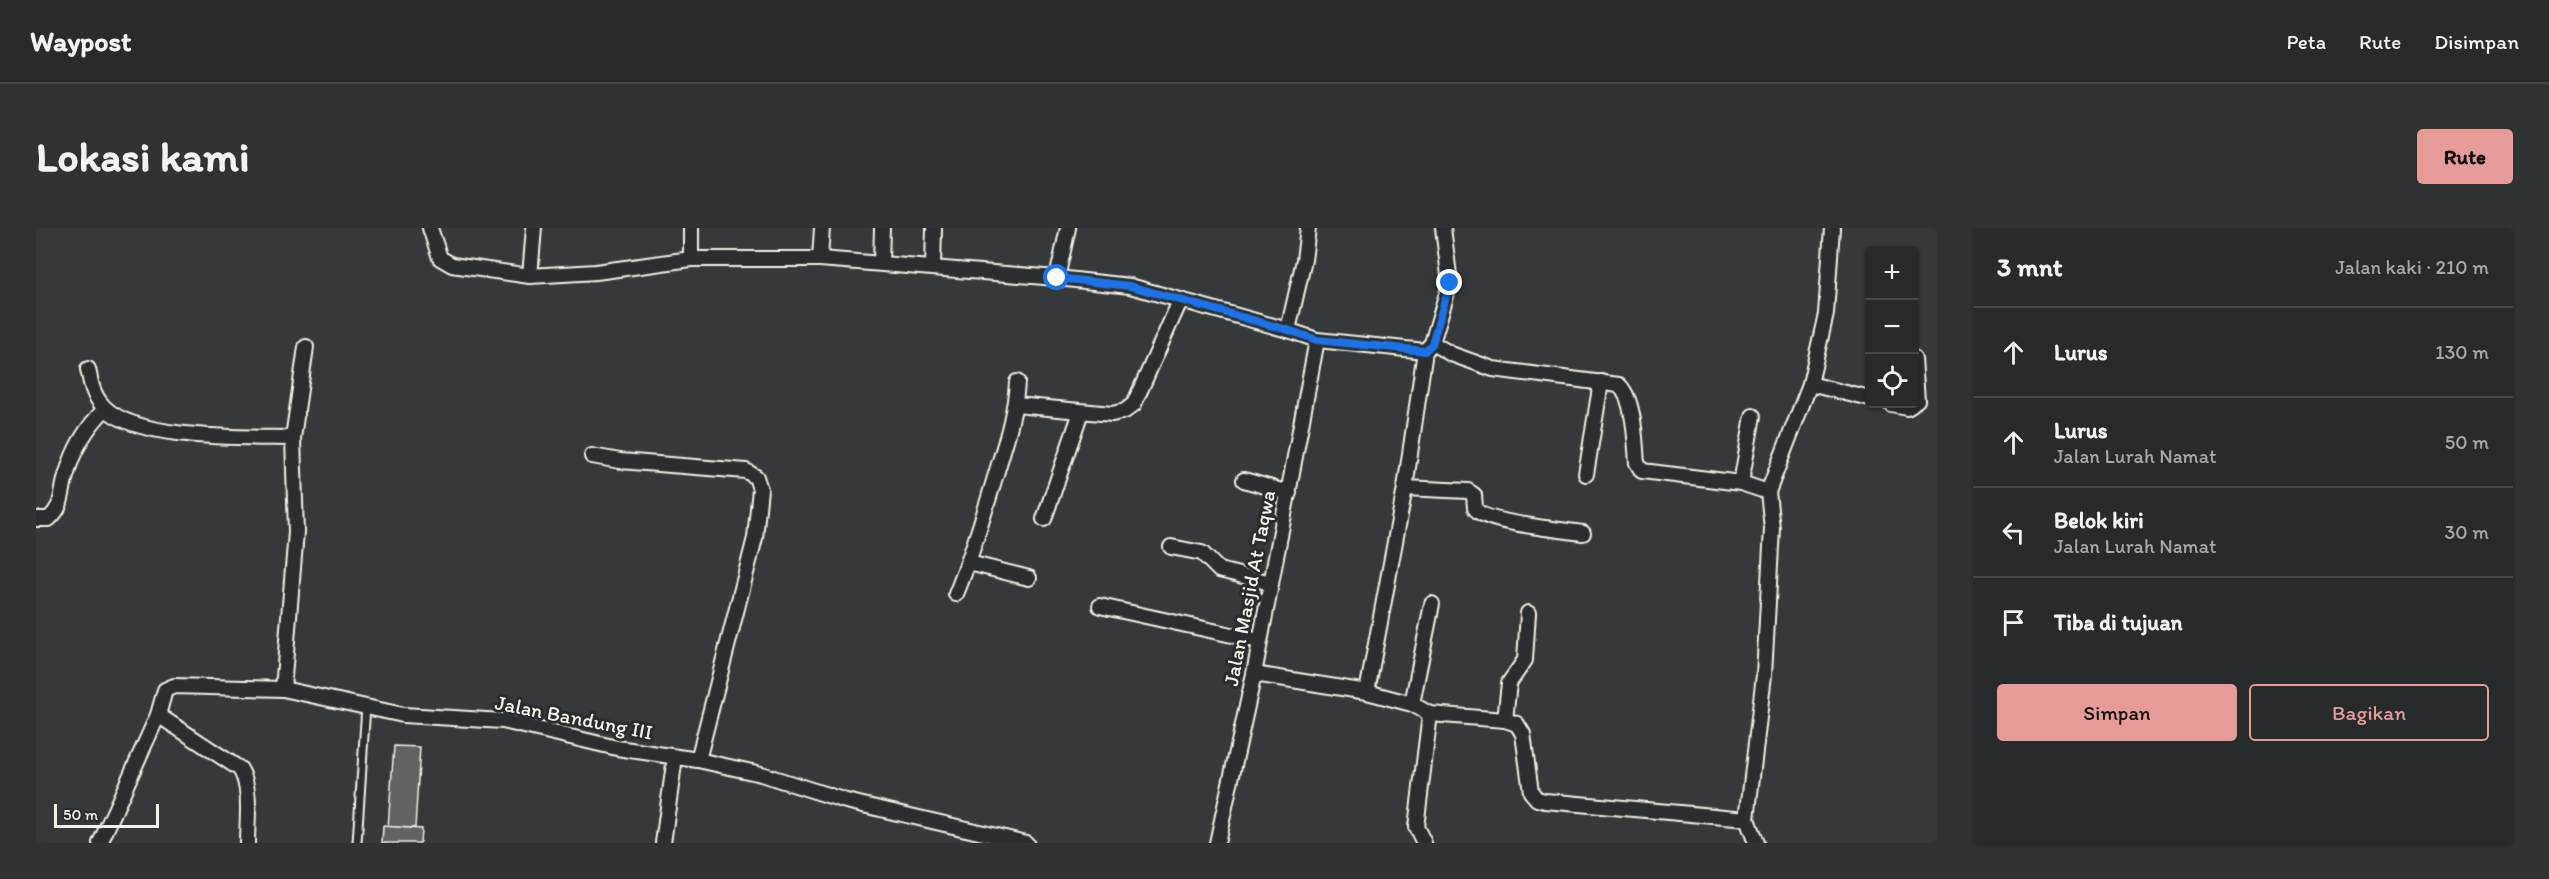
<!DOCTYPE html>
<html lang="id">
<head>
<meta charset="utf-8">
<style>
  :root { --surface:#282b2b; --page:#303333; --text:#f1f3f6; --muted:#a5a7a9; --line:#444747; --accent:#e69b98 }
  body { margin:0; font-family:Itim,sans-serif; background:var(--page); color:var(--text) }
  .controls { position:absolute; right:18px; top:18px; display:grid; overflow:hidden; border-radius:6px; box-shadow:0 2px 4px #0004 }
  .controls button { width:54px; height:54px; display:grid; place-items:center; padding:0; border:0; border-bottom:2px solid var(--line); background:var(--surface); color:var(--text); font:30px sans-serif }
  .scale { position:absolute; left:18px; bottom:15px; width:105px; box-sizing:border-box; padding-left:6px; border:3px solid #f4f1e8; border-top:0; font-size:16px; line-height:21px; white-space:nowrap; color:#f4f1e8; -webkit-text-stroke:4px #2a2d2e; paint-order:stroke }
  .stop { position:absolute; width:18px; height:18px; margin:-14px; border:4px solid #1a73e8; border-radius:50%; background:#fff }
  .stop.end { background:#1a73e8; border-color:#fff; box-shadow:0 2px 6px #0008 }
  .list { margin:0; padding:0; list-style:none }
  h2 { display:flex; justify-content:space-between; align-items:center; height:78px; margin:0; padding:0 24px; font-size:26px }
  h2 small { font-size:20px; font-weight:400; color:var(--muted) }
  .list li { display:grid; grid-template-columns:39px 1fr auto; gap:18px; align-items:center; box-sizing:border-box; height:90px; padding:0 24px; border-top:2px solid var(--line) }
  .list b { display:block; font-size:22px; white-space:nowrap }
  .list p { margin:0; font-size:20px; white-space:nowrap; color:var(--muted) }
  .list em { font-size:20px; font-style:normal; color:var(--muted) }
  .actions { display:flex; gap:12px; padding:18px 24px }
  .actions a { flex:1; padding:14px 0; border:2px solid var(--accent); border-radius:6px; text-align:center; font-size:21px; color:var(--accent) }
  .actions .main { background:var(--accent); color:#111 }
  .icon { flex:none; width:33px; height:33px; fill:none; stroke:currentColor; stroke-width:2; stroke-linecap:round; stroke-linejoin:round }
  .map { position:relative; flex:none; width:1901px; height:615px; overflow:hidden; border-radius:6px }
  header { display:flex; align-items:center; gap:36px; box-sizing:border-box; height:84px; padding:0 30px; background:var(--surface); border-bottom:2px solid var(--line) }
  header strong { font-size:28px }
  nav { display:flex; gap:33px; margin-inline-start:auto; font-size:21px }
  .intro { display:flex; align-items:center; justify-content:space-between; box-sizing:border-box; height:144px; padding:0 36px }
  h1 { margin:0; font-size:42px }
  .button { padding:15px 27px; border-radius:6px; background:var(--accent); color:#111; font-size:21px; font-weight:700 }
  main { display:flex; gap:36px; padding:0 36px }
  aside { flex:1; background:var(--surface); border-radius:6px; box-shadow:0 2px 4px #0004 }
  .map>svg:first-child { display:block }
  .building { fill:#616362; stroke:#f4f1e8; stroke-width:1.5 }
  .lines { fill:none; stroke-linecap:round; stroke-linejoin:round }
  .lane-casing { stroke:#f4f1e8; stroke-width:11 }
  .street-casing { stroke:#f4f1e8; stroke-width:18 }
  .lane { stroke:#2a2d2e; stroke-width:7 }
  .street { stroke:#2a2d2e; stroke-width:14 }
  .route { stroke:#1a73e8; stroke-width:8 }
  .labels { text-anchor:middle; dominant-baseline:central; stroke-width:6; stroke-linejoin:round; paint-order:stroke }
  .street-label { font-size:21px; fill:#f4f1e8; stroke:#2a2d2e }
</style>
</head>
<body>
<header>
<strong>Waypost</strong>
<nav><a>Peta</a><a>Rute</a><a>Disimpan</a></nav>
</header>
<div class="intro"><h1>Lokasi kami</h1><a class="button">Rute</a></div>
<main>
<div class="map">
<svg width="1901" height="615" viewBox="0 0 1901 615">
  <rect width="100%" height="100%" fill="#363939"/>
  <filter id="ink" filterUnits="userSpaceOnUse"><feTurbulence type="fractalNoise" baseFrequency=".0167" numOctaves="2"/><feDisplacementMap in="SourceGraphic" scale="12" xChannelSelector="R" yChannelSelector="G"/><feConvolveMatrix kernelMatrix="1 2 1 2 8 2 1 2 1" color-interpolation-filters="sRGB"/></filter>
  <g filter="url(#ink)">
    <g class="building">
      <path d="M 358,518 L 384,519 L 379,600 L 352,599 Z"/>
      <path d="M 347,598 L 385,601 L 384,615 L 346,615 Z"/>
    </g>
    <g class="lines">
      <g class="lane-casing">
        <path id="lane" d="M 321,615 L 330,478"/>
      </g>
      <g class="street-casing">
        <g id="street">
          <path d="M 394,0 L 404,30 L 416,37 L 494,48 L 560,44 L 655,31 L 784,31 L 1021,50 L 1094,58 L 1252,102 L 1281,112 L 1389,123 L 1396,115 L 1414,55 L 1407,0"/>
          <path d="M 655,31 L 655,0"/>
          <path d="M 784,31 L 786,0"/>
          <path d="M 845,35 L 846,0"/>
          <path d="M 897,40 L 898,0"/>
          <path d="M 494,48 L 498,0"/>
          <path d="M 1021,50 L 1032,0"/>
          <path d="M 1252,102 L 1268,32 L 1272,0"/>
          <path d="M 1396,115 L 1415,126 L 1457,141 L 1583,157 C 1599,172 1599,214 1601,235 L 1606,243 L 1705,255 L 1732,264"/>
          <path d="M 1878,131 L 1881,172 L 1878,174"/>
          <path d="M 52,141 C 55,156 57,168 68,179 C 101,213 211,209 257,210 L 260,304 L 247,461"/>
          <path d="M 1774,156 L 1834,171"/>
          <path d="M 1855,176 L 1871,179 L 1876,176"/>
          <path d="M 980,177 L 1076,186 L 1089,183 L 1098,176 L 1144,73"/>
          <path d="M 257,210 L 270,119"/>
          <path d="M 556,228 L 584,233 L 710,243 L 720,249 L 724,261 L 719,310 L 662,532"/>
          <path d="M 1550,246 L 1565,154"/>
          <path d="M 1208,252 L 1253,265"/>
          <path d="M 1705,255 L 1717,188"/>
          <path d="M 1369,260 L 1432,263 L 1438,267 L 1439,280 C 1446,295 1528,302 1547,305"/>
          <path d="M 0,291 L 13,291 C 29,276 24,265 31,245 C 38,220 51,199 69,181"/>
          <path d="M 1008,291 L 1045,184"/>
          <path d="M 1135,319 L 1166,325 L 1183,342 L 1235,355"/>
          <path d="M 933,335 L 993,350"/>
          <path d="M 920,366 C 935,330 946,293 957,256 C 967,222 979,189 981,154"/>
          <path d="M 1064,378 L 1223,413"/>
          <path d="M 1218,446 L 1331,464 L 1376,476 L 1394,486 L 1469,492 L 1481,496 L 1487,506 L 1495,564 L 1501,571 L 1509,573 L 1711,591"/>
          <path d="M 1331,464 L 1369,260 L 1389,123"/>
          <path d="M 1376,476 L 1396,376"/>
          <path d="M 122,487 L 204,541 C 216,560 211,593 211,615"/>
          <path d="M 1469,492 L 1473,455 L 1489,432 L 1492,385"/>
          <path d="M 64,615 L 122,487 L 129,462 L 138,458 L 247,461 L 367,487 L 467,493 L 581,520 L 662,532 L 725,546 L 810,573 L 990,615"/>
          <path d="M 627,615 L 639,529"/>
          <path d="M 1181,615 L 1218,446 L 1281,112"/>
          <path d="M 1388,615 L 1380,599 L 1394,486"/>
          <path d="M 1720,615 L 1711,591 L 1728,447 L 1736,300 L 1732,264 L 1774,156 L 1790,86 L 1796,0"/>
        </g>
      </g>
      <use href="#lane" class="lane"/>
      <use href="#street" class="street"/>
    </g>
  </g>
  <g class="lines" filter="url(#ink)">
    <path class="route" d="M 1021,50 L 1094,58 L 1252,102 L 1281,112 L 1389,123 L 1396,116 L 1414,55"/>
  </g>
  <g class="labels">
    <g class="street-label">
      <text transform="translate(1213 360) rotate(-79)">Jalan Masjid At Taqwa</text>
      <text transform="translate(538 489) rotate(11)">Jalan Bandung III</text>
    </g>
  </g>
</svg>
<div class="controls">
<button>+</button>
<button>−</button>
<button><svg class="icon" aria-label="locate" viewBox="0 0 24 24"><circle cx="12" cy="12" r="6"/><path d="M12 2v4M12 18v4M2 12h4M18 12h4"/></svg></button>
</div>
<div class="scale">50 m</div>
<div class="stop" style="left:1021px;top:50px"></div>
<div class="stop end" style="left:1414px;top:55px"></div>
</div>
<aside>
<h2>3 mnt<small>Jalan kaki · 210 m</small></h2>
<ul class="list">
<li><svg class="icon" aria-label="ahead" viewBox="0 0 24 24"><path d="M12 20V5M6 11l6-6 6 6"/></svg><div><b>Lurus</b></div><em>130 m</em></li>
<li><svg class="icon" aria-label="ahead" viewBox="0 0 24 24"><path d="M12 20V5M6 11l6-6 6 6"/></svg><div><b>Lurus</b><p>Jalan Lurah Namat</p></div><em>50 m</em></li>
<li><svg class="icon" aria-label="left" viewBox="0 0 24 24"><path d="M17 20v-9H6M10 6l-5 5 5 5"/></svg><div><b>Belok kiri</b><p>Jalan Lurah Namat</p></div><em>30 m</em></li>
<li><svg class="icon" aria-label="arrive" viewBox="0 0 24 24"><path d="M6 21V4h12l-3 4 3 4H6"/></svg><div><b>Tiba di tujuan</b></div></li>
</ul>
<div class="actions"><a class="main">Simpan</a><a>Bagikan</a></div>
</aside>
</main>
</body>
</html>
